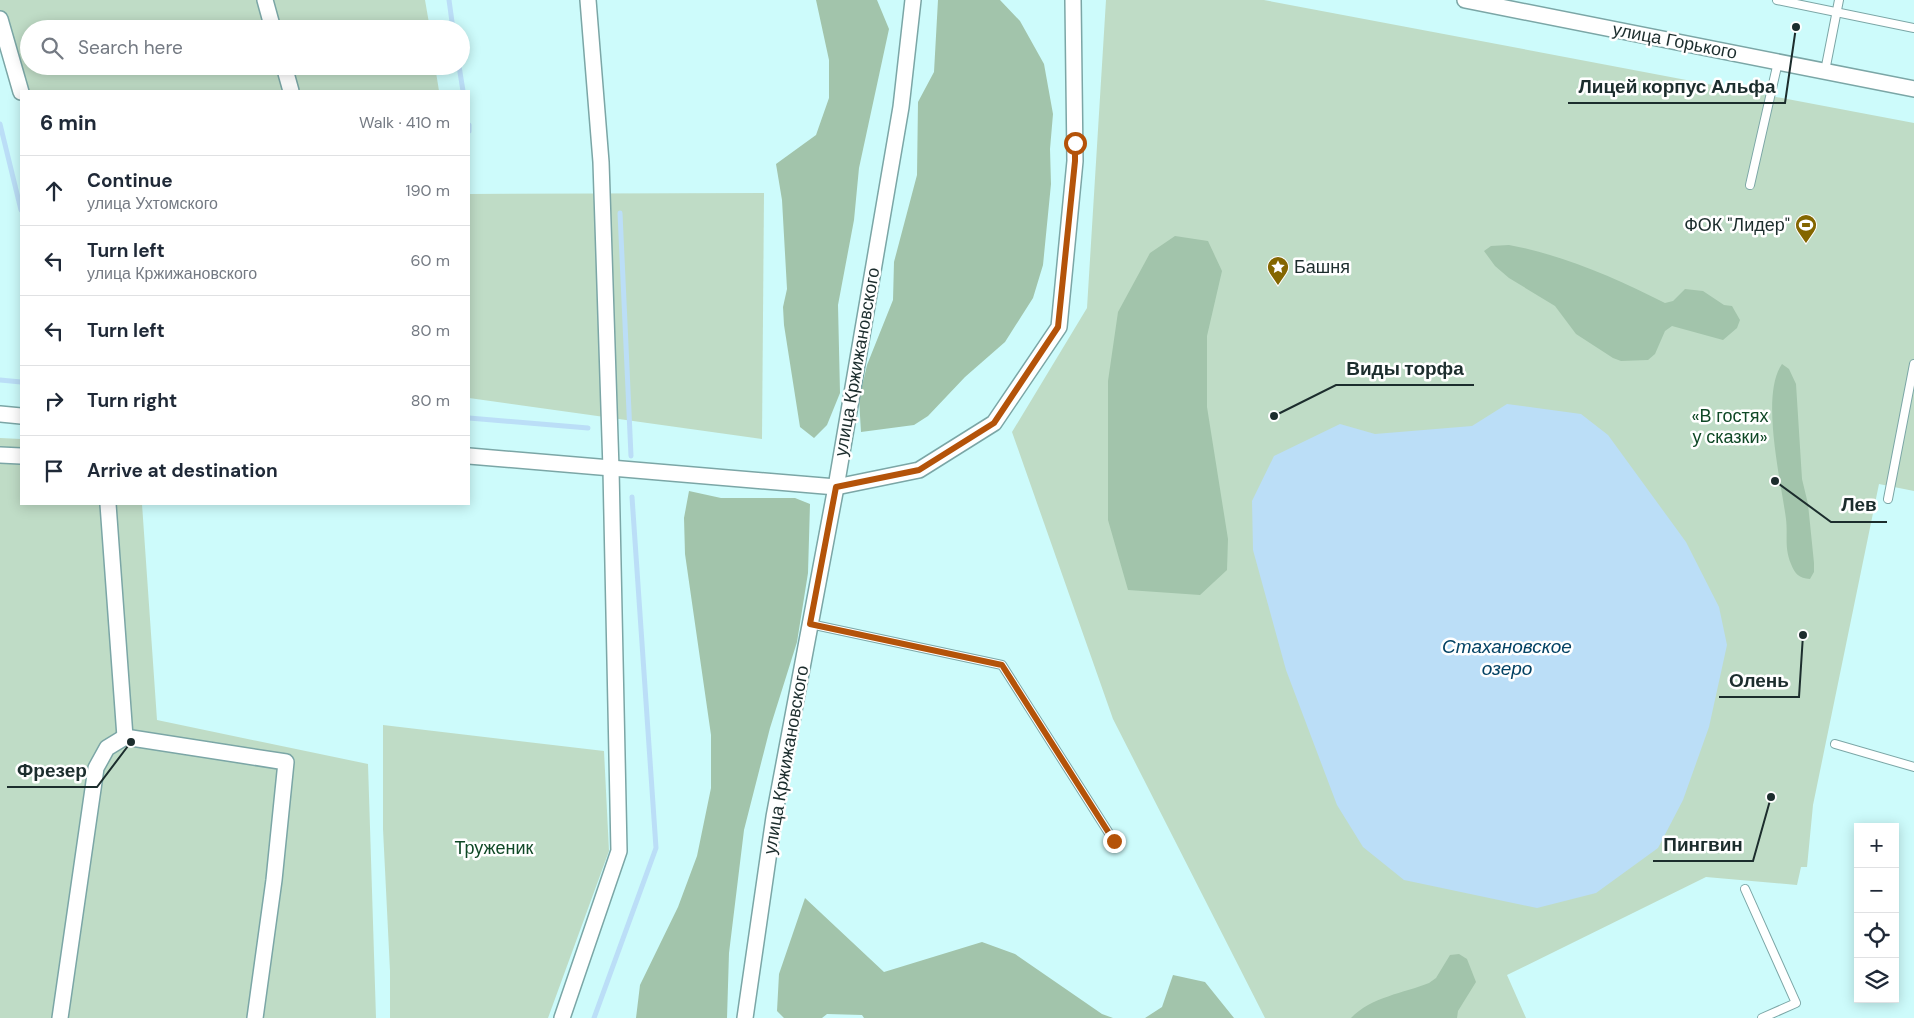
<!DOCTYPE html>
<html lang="en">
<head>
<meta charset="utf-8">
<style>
  :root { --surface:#fff; --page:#f2f2f3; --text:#1f2937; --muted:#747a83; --line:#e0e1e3 }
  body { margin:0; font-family:"DM Sans",sans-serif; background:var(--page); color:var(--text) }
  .controls { position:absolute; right:15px; bottom:15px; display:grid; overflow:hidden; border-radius:0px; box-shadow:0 2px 12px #0003 }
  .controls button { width:45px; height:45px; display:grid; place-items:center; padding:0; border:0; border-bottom:1px solid var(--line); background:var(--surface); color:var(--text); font:25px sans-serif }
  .stop { position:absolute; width:15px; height:15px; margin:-11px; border:4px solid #b45309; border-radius:50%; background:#fff }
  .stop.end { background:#b45309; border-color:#fff; box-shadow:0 1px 5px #0008 }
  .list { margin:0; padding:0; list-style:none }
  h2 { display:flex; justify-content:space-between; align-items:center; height:65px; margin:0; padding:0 20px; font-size:21px }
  h2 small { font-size:16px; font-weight:400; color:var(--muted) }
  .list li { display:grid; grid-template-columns:32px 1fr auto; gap:15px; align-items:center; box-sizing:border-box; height:70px; padding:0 20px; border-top:1px solid var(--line) }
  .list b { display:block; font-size:19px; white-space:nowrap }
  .list p { margin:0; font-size:16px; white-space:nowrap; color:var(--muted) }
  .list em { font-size:16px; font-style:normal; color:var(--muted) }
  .icon { flex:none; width:28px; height:28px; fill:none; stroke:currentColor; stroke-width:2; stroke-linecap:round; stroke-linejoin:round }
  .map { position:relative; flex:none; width:1914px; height:1018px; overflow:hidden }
  .search { position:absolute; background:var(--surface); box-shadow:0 2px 12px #0003; left:20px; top:20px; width:450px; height:55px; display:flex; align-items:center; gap:12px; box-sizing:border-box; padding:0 18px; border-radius:28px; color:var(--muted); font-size:19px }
  .panel { position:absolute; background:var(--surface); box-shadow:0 2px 12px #0003; left:20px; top:90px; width:450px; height:415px; border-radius:0px }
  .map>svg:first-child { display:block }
  .green { fill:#bfdcc6 }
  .forest { fill:#a2c4ab }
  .water { fill:#bbdef7 }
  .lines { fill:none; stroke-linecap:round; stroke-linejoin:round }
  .stream { stroke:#bbdef7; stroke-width:5 }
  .lane-casing { stroke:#7ba6a6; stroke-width:10 }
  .street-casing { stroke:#7ba6a6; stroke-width:18 }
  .lane { stroke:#fff; stroke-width:8 }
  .street { stroke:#fff; stroke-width:15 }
  .route { stroke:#b45309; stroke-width:6 }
  .labels { text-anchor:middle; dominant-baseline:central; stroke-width:5; stroke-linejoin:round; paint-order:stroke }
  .street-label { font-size:18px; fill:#1c2d2d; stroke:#fff }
  .poi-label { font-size:18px; fill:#1c2d2d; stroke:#fff; text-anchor:end }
  .park-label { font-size:18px; fill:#0f4826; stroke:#fff }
  .water-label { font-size:19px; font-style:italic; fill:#034264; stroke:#fff }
  .leader { fill:none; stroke:#1c2d2d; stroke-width:2 }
  .callout-dot { fill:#1c2d2d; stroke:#fff; stroke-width:2 }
  .callout-label { font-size:19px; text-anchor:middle; font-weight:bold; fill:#1c2d2d; stroke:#fff; stroke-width:5; stroke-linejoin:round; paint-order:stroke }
</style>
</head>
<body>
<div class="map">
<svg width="1914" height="1018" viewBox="0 0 1914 1018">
  <rect width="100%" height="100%" fill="#cdfbfb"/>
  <g class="green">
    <path d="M 0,0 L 425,0 L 430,29 L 29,29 L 29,66 L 435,66 L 439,91 L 21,91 L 21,100 L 0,22 Z"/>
    <path d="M 1106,0 L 1264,0 L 1914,123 L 1914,491 L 1879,484 L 1813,805 L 1807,867 L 1801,867 L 1797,885 L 1706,877 L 1507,975 L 1526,1018 L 1265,1018 L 1113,719 L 1012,432 L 1087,308 Z"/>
    <path d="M 764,193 L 762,439 L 469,398 L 469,194 Z"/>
    <path d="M 0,438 L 21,439 L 21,504 L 142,504 L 157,720 L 368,764 L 376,1018 L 0,1018 Z"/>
    <path d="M 383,725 L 604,751 L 609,851 L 548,1018 L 390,1018 L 390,971 L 383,829 Z"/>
  </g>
  <g class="forest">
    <path d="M 816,0 L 877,0 L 889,29 L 859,168 L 854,220 L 838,305 L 840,393 L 827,425 L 814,438 L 800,427 L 784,325 L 783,307 L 787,289 L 782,200 L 776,164 L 816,135 L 829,98 L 829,60 Z"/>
    <path d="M 938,0 L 1000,0 L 1020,21 L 1044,64 L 1053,114 L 1050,149 L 1051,184 L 1043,265 L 1033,298 L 1005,342 L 965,377 L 928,416 L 914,425 L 861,432 L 859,399 L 867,365 L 893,300 L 894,262 L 917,175 L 918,102 L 934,72 Z"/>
    <path d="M 1175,236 L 1208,241 L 1222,271 L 1207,336 L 1207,407 L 1228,539 L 1227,570 L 1200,595 L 1128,590 L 1108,520 L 1108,381 L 1118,312 L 1150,253 Z"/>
    <path d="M 1509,245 C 1563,255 1616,278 1665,303 L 1673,301 L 1685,289 L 1703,291 L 1724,305 L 1732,306 L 1740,320 L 1737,328 L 1723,340 L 1672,326 L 1665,331 L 1655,354 L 1648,360 L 1621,361 L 1613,358 L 1576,334 L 1555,306 L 1509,278 L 1495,266 L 1484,251 L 1491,246 Z"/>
    <path d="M 1782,364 L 1789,369 L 1796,384 L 1802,479 L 1808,504 L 1814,563 L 1814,572 L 1810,579 C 1799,578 1795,574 1791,564 C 1784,547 1788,536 1786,519 C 1781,481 1760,395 1782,364 Z"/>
    <path d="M 689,491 L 721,498 L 795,498 L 810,504 L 808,573 L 797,642 L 770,728 L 744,830 L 729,953 L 727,1018 L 636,1018 L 640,985 L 678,907 L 697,856 L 711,788 L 711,735 L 685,554 L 684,518 Z"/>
    <path d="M 805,898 L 884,972 L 982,942 L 1015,954 L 1102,1014 L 1113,1018 L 864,1018 L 862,1015 L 827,1014 L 822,1018 L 784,1018 L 777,1011 L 779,974 Z"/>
    <path d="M 1459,954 L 1467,959 L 1476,982 L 1458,1011 L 1457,1018 L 1351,1018 C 1371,997 1404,993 1429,983 L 1436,978 L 1450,955 Z"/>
    <path d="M 1173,975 L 1205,982 L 1234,1018 L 1145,1018 L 1162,1007 Z"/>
  </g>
  <path class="water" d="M 1507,404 L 1581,414 L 1608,435 L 1686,542 L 1719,607 L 1727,645 L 1709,727 L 1683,800 L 1658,848 L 1596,893 L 1537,908 L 1404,880 L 1363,847 L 1337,805 L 1286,670 L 1253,550 L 1252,501 L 1274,456 L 1340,424 L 1375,434 L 1472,426 Z"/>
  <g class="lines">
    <g class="stream">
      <path d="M 449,0 L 453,29"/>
      <path d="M 459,66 L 463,91"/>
      <path d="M 0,124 L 21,210"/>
      <path d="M 469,125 L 469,131"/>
      <path d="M 620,213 L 631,456"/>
      <path d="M 0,380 L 21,382"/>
      <path d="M 469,418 L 588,428"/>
      <path d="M 594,1018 L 656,848 L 632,497"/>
    </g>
    <g class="lane-casing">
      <g id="lane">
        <path d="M 1777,0 L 1914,28"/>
        <path d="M 1825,71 L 1839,0"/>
        <path d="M 1750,185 L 1778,62"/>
        <path d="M 1888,499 L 1914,364"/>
        <path d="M 810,624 L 1002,665 L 1114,841"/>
        <path d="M 1835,744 L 1914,767"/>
        <path d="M 1745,889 L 1796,1003 L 1762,1018"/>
      </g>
    </g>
    <g class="street-casing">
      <g id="street">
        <path d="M 265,0 L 273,29"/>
        <path d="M 1465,0 L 1914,89"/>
        <path d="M 0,19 L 21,92"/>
        <path d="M 284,66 L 291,91"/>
        <path d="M 0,414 L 21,416"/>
        <path d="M 0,455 L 21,456"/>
        <path d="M 469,456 L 836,487 L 919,470 L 994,423 L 1059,327 L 1075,161 L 1073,0"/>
        <path d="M 108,504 L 125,737"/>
        <path d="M 60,1018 L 96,768 L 107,748 L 125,737 L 286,762 L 274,880 L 255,1018"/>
        <path d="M 562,1018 L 619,851 L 611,469 L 601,162 L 588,0"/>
        <path d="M 745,1018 L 774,817 L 836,487 L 901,107 L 913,0"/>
      </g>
    </g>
    <use href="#lane" class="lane"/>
    <use href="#street" class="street"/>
  </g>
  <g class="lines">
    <path class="route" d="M 1075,143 L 1075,161 L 1058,327 L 994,423 L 919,470 L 836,487 L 810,624 L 1002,665 L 1114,841"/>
  </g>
  <defs>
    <g id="stadium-pin" transform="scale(1.125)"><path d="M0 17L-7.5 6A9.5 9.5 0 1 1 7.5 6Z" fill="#846600" stroke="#fff"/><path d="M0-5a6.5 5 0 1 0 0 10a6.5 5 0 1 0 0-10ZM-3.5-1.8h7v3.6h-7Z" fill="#fff"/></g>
    <g id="sight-pin" transform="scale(1.125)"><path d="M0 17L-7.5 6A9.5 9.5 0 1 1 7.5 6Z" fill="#846600" stroke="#fff"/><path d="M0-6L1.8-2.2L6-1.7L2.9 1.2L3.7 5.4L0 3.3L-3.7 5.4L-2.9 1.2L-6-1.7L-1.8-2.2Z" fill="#fff"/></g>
  </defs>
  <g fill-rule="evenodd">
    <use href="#stadium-pin" x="1806" y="225"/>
    <use href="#sight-pin" x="1278" y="267"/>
  </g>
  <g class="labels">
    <g class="street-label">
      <text transform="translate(1675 41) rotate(11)">улица Горького</text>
      <text transform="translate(857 362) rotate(-80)">улица Кржижановского</text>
      <text transform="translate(786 760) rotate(-80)">улица Кржижановского</text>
    </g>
    <g class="poi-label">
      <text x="1790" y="225">ФОК "Лидер"</text>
      <text x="1294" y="267" text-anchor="start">Башня</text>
    </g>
    <g class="park-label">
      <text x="1730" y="416">«В гостях<tspan x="1730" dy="21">у сказки»</tspan></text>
      <text x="494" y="848">Труженик</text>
    </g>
    <g class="water-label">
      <text x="1507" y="646">Стахановское<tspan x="1507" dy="22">озеро</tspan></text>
    </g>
  </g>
  <path class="leader" d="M1796 27L1785 103H1568M1274 416L1336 385H1474M1775 481L1831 522H1887M1803 635L1799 697H1719M131 742L97 787H7M1771 797L1753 861H1653"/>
  <g class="callout-dot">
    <circle cx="1796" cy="27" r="5"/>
    <circle cx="1274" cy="416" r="5"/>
    <circle cx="1775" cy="481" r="5"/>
    <circle cx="1803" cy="635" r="5"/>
    <circle cx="131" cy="742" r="5"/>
    <circle cx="1771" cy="797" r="5"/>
  </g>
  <g class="callout-label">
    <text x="1677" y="93">Лицей корпус Альфа</text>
    <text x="1405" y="375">Виды торфа</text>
    <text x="1859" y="511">Лев</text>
    <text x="1759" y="687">Олень</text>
    <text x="52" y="777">Фрезер</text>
    <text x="1703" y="851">Пингвин</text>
  </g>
</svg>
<div class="controls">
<button>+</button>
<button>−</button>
<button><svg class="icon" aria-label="locate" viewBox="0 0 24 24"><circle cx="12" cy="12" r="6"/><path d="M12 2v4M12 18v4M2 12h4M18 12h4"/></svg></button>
<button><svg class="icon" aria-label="layers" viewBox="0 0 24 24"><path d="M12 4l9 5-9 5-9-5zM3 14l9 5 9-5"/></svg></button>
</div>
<div class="stop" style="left:1075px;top:143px"></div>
<div class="stop end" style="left:1114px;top:841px"></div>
<div class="search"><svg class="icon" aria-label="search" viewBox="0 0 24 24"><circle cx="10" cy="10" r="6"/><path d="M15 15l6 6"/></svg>Search here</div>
<section class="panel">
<h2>6 min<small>Walk · 410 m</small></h2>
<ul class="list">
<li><svg class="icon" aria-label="ahead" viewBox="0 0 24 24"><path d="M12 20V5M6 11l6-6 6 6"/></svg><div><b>Continue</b><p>улица Ухтомского</p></div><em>190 m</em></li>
<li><svg class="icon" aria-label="left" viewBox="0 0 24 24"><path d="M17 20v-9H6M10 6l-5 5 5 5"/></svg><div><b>Turn left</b><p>улица Кржижановского</p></div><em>60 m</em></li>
<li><svg class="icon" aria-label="left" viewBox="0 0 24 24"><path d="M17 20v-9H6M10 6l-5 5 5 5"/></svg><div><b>Turn left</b></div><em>80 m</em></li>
<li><svg class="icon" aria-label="right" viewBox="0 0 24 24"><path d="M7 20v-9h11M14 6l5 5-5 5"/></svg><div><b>Turn right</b></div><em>80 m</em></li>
<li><svg class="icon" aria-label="arrive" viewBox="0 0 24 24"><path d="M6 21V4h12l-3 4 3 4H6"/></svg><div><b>Arrive at destination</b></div></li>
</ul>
</section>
</div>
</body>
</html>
